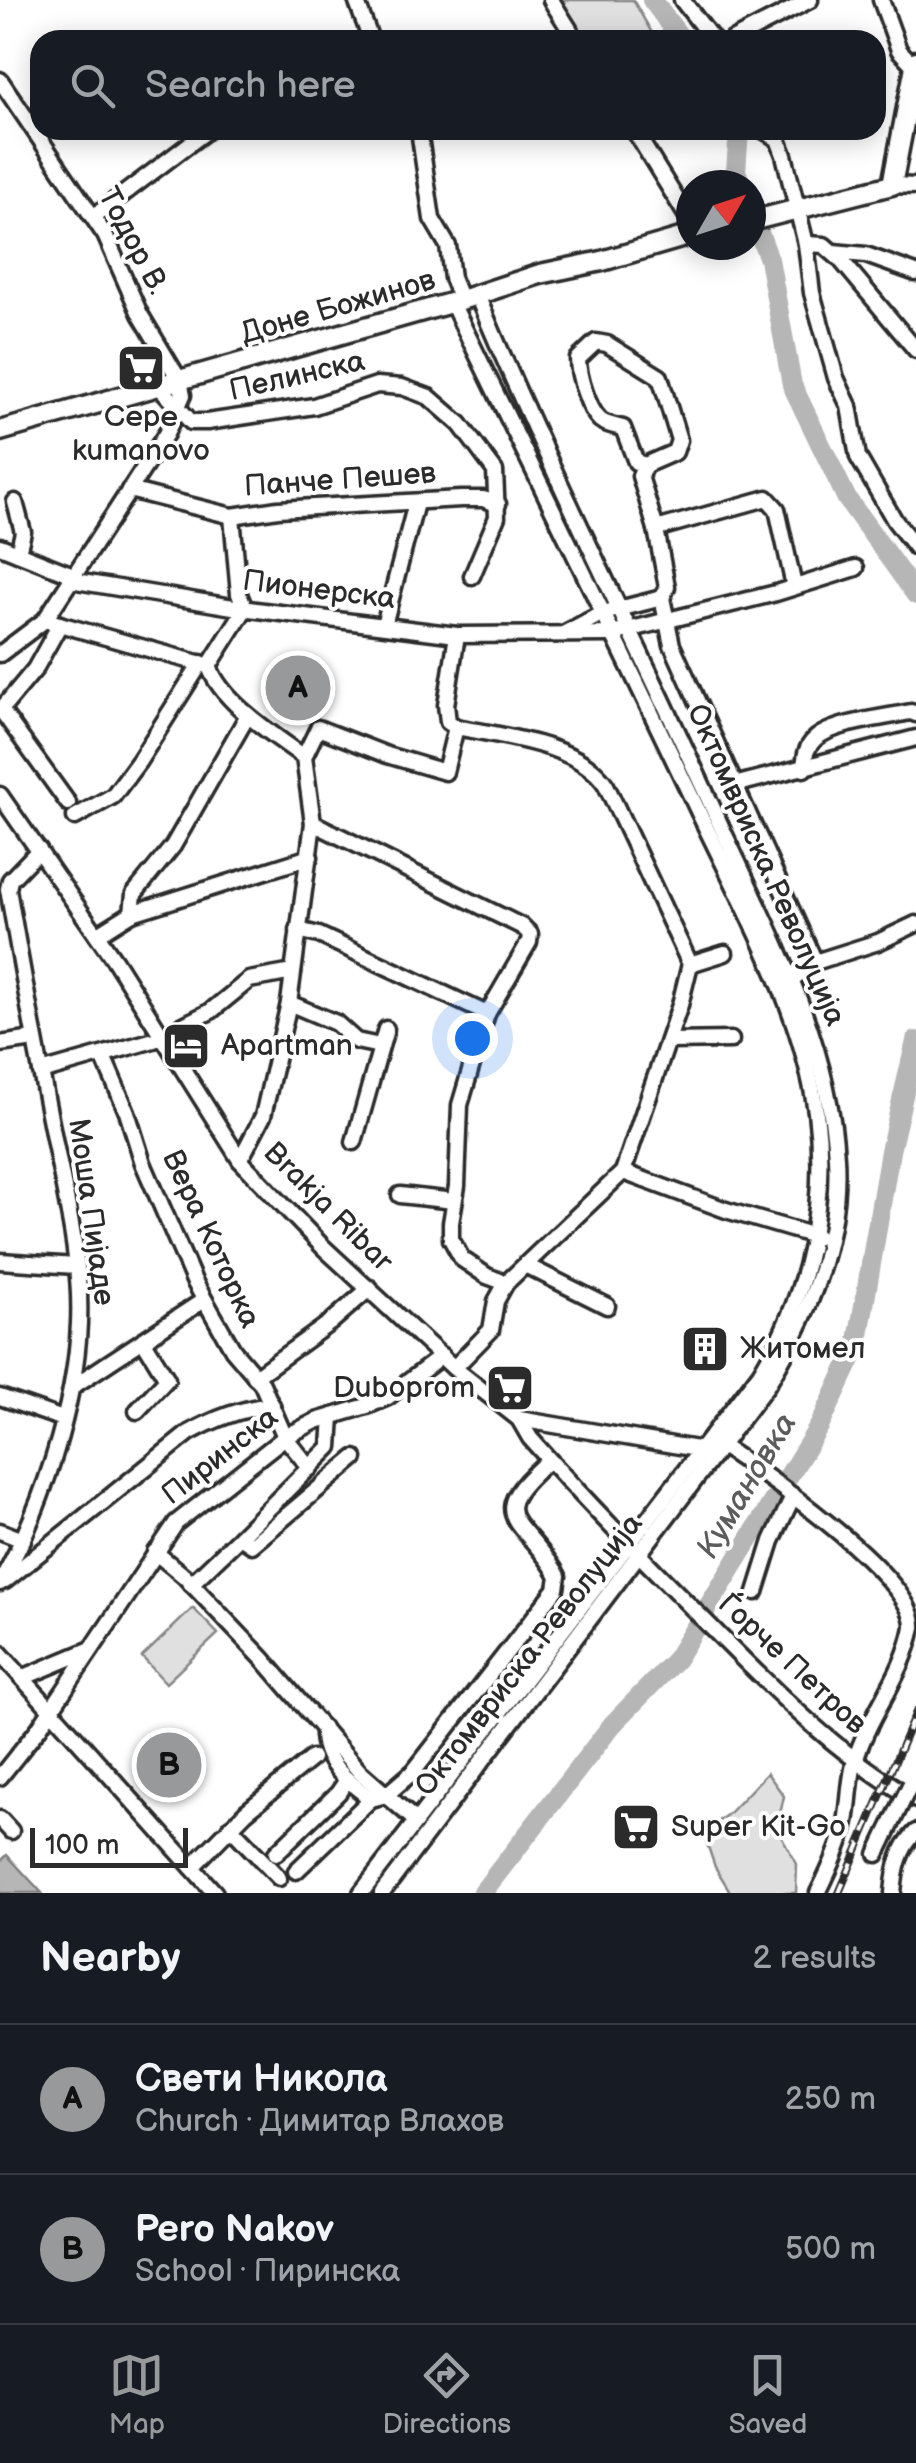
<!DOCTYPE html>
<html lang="en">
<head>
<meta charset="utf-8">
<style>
  :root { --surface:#171b24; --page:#242831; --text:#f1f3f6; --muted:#9ea1a6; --line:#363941; --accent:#98999b }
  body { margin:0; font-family:"Balsamiq Sans",sans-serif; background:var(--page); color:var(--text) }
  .compass { position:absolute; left:676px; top:170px; width:90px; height:90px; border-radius:50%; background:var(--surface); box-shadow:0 5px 25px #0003; rotate:51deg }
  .scale { position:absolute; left:30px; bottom:25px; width:158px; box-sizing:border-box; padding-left:10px; border:5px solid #2b2b2b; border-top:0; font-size:28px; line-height:35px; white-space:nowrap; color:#2b2b2b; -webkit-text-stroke:8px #fff; paint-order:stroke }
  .you { position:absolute; left:472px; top:1038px; width:35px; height:35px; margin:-25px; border:8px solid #fff; border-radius:50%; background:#1a73e8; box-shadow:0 0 0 15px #1a73e833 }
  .badge { display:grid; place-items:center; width:65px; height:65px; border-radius:50%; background:var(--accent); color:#111; font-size:32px; font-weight:700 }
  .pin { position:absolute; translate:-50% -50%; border:5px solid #fff; box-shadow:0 2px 10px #0006 }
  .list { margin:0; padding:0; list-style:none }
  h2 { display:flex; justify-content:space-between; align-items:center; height:130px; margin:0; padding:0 40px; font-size:42px }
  h2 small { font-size:32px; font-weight:400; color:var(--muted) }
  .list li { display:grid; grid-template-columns:65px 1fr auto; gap:30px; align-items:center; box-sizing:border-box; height:150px; padding:0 40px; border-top:2px solid var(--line) }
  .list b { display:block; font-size:38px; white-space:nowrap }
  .list p { margin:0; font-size:32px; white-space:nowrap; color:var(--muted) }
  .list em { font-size:32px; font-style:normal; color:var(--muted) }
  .icon { flex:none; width:55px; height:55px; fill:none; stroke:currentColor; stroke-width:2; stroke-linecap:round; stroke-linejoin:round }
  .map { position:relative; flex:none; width:916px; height:1893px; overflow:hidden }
  .search { position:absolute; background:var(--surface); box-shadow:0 5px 25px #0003; left:30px; right:30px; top:30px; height:110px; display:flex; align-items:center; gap:25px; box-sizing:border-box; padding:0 35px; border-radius:30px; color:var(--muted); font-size:38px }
  .sheet { height:430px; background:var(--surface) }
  nav { display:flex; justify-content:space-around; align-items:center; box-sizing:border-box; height:140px; border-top:2px solid var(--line); background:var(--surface); font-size:28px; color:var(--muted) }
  nav a { display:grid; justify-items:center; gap:5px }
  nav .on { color:var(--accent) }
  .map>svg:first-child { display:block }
  .green { fill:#e0e0e0; stroke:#868686; stroke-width:2.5 }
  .water { fill:#b6b6b6; stroke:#7e7e7e; stroke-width:2.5 }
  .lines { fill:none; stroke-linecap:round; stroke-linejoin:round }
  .river { stroke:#b6b6b6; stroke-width:20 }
  .minor-casing { stroke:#2b2b2b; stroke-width:21 }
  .major-casing { stroke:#2b2b2b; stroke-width:25 }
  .minor { stroke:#fff; stroke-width:14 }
  .major { stroke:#fff; stroke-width:18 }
  .rail-casing { stroke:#2b2b2b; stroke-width:8 }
  .rail { stroke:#fff; stroke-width:4; stroke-dasharray:11; stroke-linecap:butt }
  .minor-bridge-casing { stroke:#2b2b2b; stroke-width:21; stroke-linecap:butt }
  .minor-bridge { stroke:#fff; stroke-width:14 }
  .labels { text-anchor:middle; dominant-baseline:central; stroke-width:8; stroke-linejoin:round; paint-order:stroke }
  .street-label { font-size:30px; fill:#2b2b2b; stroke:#fff }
  .poi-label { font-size:30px; fill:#2b2b2b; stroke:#fff; text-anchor:start }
  .water-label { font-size:32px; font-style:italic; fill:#5c5c5c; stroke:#fff }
</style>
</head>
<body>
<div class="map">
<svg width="916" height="1893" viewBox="0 0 916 1893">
  <rect width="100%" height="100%" fill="#fff"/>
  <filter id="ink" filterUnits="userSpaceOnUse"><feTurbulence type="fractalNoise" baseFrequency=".01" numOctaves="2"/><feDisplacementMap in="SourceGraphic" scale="20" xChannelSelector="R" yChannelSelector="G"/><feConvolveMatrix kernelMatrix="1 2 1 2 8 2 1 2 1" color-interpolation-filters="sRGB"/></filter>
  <g filter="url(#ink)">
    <g class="green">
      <path d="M 556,0 L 633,0 L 656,40 L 578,40 Z"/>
      <path d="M 193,1608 L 218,1634 L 166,1683 L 142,1657 Z"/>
      <path d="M 767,1773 L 784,1796 L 777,1828 L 797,1864 L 796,1893 L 731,1893 L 715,1867 L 703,1832 L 728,1814 Z"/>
    </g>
    <path class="water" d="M 7,1855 L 42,1893 L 0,1893 L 0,1862 Z"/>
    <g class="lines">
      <g class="river">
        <path d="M 652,0 L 682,40"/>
        <path d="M 739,130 L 736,171 L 741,185"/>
        <path d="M 751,212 L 769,259 L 792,385 L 847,499 L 916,595"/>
        <path d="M 482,1893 L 612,1725 L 676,1659 L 820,1425 L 857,1347 L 890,1151 L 916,1041"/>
      </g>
      <g class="minor-casing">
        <g id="minor">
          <path d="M 356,0 L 371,40"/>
          <path d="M 551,0 L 576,40"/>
          <path d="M 682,0 L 713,40"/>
          <path d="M 881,0 L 899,50 L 915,67"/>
          <path d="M 732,40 L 810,0"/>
          <path d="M 0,80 L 105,235 L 140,314 L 180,381 L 183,395 L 166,434 L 45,620 L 0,654"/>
          <path d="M 419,130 L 432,219 L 448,246 L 452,278 L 461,300"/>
          <path d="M 634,130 L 691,223"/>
          <path d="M 763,130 L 778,139 L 784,155 L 806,244 L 812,293 L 836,378 L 849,406 L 858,457 L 895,521 L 916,548"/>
          <path d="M 892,185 L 916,186"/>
          <path d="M 93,217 L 208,130"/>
          <path d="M 806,244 L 824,245 L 840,259 L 916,350"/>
          <path d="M 833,252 L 866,255 L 916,273"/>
          <path d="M 160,387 L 191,422 L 207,422 L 314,406 L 377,385 L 402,387 L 429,397 L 460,424 L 495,471 L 497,517 L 472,576"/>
          <path d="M 645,465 L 636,462 L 623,428 C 615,426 606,425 600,420 C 588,409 578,375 578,359 L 596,342 L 607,344 L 660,377 L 679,440 L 675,452 L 645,465 L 640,476 L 656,529"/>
          <path d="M 129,490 L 232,516 L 278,509 L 461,499 L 483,499 L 498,504"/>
          <path d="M 15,502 L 23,532 L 18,553"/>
          <path d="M 232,516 L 239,594 L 245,609"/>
          <path d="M 0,546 L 73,575"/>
          <path d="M 70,580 L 233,607 L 457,635 L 612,634 L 776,593 L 856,568"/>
          <path d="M 45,620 L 209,666 L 245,609"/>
          <path d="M 60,624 L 35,669 L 1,710 L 68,803"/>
          <path d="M 384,625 L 416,503"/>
          <path d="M 565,633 L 603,613 L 662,598"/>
          <path d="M 209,666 C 221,702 274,735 304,757 L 313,823 L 289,1003 L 263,1116 L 240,1160"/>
          <path d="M 248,715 L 173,846 L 134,894 L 132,913 L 310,857"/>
          <path d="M 456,727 L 448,722 L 446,705 L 457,635"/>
          <path d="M 304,757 L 318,728 L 387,755 L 445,772 L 456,727 C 501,736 580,744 606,785 L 690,964 L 680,1005 L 623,1172 L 506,1283 L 496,1301 L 491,1330 L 454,1368"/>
          <path d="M 804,769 C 805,757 805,748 815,739 C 832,723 887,717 911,712 L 916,714"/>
          <path d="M 734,785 L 916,738"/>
          <path d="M 0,795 L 115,961 L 240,1160 L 323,1247 L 454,1368 L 519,1419 L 530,1438 C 584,1500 642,1558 700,1616 C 768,1684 832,1752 916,1800"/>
          <path d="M 75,817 L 113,796 L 139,761 L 201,663"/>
          <path d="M 313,823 L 523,927 L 530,934 L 529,942 L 487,1014 L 460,1105 L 457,1186 L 451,1223 L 451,1239 L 462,1259 L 487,1276 L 506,1283"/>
          <path d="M 298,930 L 319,935 L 487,1014"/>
          <path d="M 97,935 L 132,913"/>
          <path d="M 815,962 L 878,942 L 916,924"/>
          <path d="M 690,964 L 725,953"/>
          <path d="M 791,980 L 815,962 L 672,645 L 662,598 L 667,587 L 656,529 L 767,498 L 777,509 L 794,586"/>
          <path d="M 289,1003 L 336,1023 L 356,1041 L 380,1046"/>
          <path d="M 669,1041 L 731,1040"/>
          <path d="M 0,1044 L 34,1039"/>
          <path d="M 103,1056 L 127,1112 L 143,1163 L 194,1281 L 233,1350 L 262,1384 L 285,1437 L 310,1468"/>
          <path d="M 41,1072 L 154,1040 L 211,1011 L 249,980 L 293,972"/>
          <path d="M 354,1142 L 386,1029"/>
          <path d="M 623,1172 L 726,1210 L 818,1237"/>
          <path d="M 400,1195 L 454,1201"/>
          <path d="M 0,1261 L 76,1266"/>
          <path d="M 525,1265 L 607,1306"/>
          <path d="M 255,1377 L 331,1322 L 370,1288"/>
          <path d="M 72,1387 L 204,1300"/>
          <path d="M 0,1397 L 63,1419"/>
          <path d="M 137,1411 L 167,1379 L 143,1340"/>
          <path d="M 519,1419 L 703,1450"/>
          <path d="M 723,1447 C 763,1473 916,1578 913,1627 C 904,1675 869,1714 855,1761 C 849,1780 850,1802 846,1822 C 841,1846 829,1871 818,1893"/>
          <path d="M 0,1531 L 23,1540"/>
          <path d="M 240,1537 L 330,1447 L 332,1416"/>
          <path d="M 155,1552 L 184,1576 L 263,1659 L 360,1772 L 416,1821"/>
          <path d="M 5,1581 L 189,1433 C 214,1419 243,1408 272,1405"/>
          <path d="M 0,1583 C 41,1512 76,1405 79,1323 C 82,1258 64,1192 52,1128 C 36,1049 22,969 8,889 L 10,880 L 39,850"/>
          <path d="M 191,1584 L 240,1537 L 252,1545 L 355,1458"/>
          <path d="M 756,1592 L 772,1541 L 793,1496"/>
          <path d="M 0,1653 L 215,1893"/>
          <path d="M 22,1678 L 89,1650"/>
          <path d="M 323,1728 C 321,1762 346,1780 371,1799"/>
          <path d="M 0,1777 L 39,1728 L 176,1523 L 285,1437 L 316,1421 L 367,1406 L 388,1397 L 442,1356"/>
          <path d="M 0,1819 L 11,1831"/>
          <path d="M 230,1827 L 279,1878"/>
          <path d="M 276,1853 L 338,1793 L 347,1780"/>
          <path d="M 877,1854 L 900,1806"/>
          <path d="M 192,1867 L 246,1812 L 312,1758"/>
          <path d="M 296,1871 L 371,1799 L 386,1795 L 414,1771 L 556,1589 L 558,1576 L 554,1569 C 519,1515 483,1517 549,1460"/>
          <path d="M 361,1893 L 760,1373 C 808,1296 828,1202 816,1112 C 801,1007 745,910 700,815 C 619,644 535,474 452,303"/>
          <path d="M 382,1893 L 767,1385 C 809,1317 841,1239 836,1157 C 829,1038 769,931 720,824 C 640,647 551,474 477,295"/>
          <path d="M 893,1893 C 895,1870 899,1848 916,1832"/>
        </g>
      </g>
      <g class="major-casing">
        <g id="major">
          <path d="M 751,221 L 892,185 L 916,61"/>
          <path d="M 0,431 L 461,300 L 540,274 L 602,261 L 691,235"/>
        </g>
      </g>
      <use href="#minor" class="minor"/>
      <use href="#major" class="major"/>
      <g class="rail-casing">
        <path id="rail" d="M 839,1893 L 916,1712"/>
      </g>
      <use href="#rail" class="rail"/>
      <g class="minor-bridge-casing">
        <path id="minor-bridge" d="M 900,1806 L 910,1785"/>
      </g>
      <use href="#minor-bridge" class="minor-bridge"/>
    </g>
  </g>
  <defs>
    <g id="supermarket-square" transform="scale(2.5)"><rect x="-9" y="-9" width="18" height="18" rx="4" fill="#2b2b2b" stroke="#fff"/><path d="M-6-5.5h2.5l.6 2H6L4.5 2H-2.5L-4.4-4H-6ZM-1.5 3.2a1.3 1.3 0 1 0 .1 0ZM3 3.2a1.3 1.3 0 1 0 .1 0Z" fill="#fff"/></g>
    <g id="hotel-square" transform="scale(2.5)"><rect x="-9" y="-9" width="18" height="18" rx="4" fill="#2b2b2b" stroke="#fff"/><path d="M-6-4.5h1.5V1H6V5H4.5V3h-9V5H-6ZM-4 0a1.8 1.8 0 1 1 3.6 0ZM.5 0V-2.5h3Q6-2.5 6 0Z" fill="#fff"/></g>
    <g id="building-square" transform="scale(2.5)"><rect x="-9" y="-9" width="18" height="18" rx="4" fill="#2b2b2b" stroke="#fff"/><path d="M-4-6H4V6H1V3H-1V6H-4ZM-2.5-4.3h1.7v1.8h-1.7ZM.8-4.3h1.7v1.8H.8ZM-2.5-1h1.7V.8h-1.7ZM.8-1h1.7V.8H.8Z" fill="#fff"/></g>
  </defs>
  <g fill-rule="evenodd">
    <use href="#supermarket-square" x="141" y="368"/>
    <use href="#hotel-square" x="186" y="1046"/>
    <use href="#building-square" x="705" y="1349"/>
    <use href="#supermarket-square" x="510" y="1388"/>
    <use href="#supermarket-square" x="636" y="1827"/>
  </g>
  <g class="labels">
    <g class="street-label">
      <text transform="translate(133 241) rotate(62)">Тодор В.</text>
      <text transform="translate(338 307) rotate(-16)">Доне Божинов</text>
      <text transform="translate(297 376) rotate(-13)">Пелинска</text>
      <text transform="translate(340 480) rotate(-4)">Панче Пешев</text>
      <text transform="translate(319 590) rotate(7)">Пионерска</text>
      <text transform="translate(766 865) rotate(66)">Октомвриска Револуција</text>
      <text transform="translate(328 1207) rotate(45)">Brakja Ribar</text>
      <text transform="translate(91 1212) rotate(82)">Моша Пијаде</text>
      <text transform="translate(211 1239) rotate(65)">Вера Которка</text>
      <text transform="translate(220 1456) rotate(-38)">Пиринска</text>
      <text transform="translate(529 1655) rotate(-52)">Октомвриска Револуција</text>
      <text transform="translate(792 1664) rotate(43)">Ѓорче Петров</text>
    </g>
    <g class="poi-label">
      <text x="141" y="417" text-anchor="middle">Cepe<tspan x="141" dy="34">kumanovo</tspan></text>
      <text x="221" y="1046">Apartman</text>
      <text x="740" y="1349">Житомел</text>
      <text x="475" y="1388" text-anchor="end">Duboprom</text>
      <text x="671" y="1827">Super Kit-Go</text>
    </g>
    <g class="water-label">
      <text transform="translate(747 1486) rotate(-59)">Кумановка</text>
    </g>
  </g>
</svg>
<svg class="compass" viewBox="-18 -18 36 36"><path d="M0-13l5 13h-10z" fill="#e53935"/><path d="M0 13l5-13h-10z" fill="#9ea1a6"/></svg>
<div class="scale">100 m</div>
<div class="you"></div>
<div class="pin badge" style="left:298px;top:688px">A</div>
<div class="pin badge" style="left:169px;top:1765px">B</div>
<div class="search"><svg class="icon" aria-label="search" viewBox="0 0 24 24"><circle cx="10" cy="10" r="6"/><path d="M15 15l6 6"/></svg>Search here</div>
</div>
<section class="sheet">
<h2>Nearby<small>2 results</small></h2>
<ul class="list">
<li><span class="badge">A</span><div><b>Свети Никола</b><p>Church · Димитар Влахов</p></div><em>250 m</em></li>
<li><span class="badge">B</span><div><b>Pero Nakov</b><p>School · Пиринска</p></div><em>500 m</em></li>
</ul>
</section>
<nav>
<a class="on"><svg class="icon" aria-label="map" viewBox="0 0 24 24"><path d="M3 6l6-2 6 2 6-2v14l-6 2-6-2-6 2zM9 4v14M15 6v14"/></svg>Map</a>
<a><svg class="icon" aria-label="directions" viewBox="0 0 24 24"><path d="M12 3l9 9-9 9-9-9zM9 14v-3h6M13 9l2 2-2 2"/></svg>Directions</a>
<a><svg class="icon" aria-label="saved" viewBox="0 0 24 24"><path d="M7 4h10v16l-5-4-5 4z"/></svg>Saved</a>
</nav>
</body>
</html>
